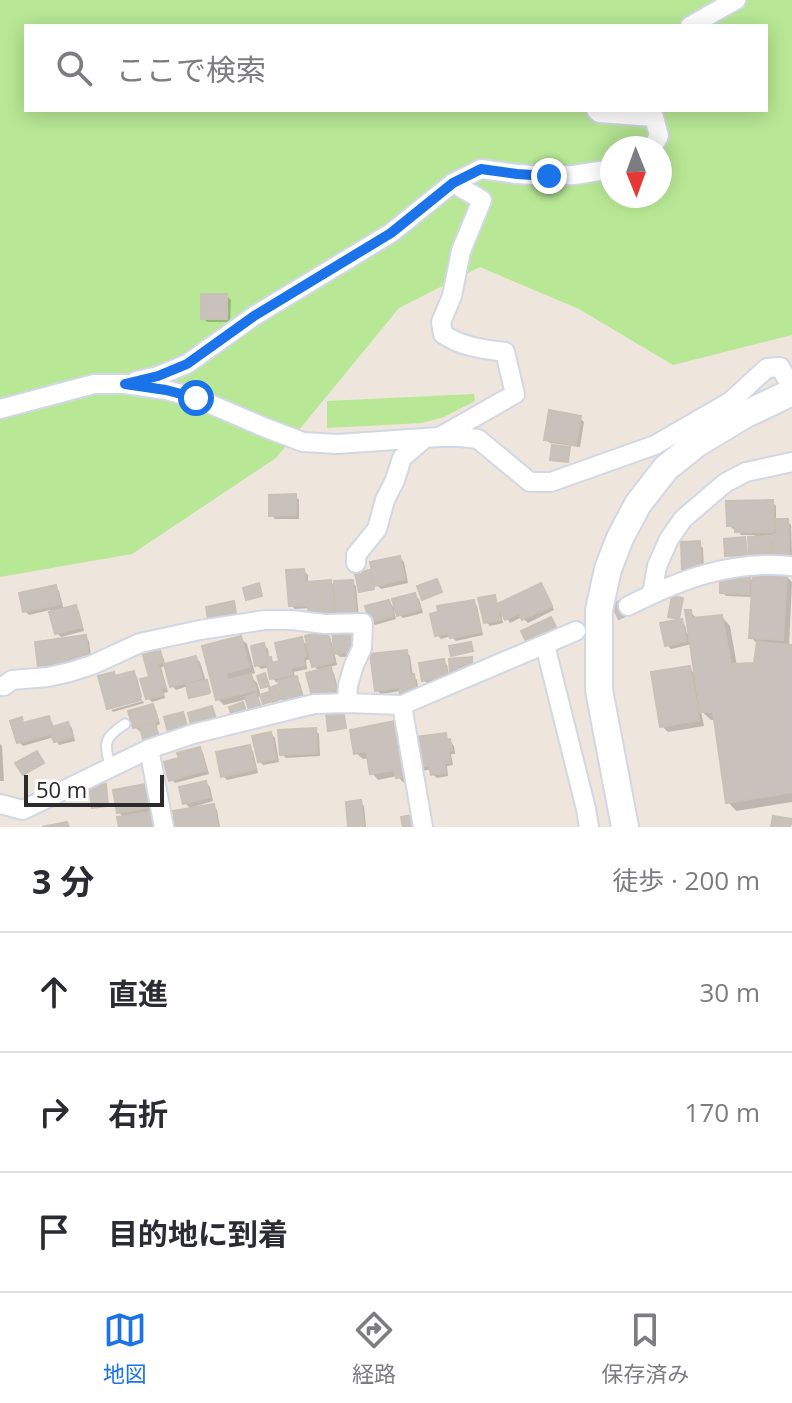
<!DOCTYPE html>
<html lang="ja">
<head>
<meta charset="utf-8">
<style>
  :root { --surface:#fff; --page:#f7f7f7; --text:#2b2b33; --muted:#7c7c81; --line:#e1e1e2; --accent:#1a73e8 }
  body { margin:0; font-family:"Open Sans","Noto Sans JP",sans-serif; background:var(--page); color:var(--text) }
  .compass { position:absolute; left:600px; top:136px; width:72px; height:72px; border-radius:50%; background:var(--surface); box-shadow:0 4px 20px #0003; rotate:179deg }
  .scale { position:absolute; left:24px; bottom:20px; width:140px; box-sizing:border-box; padding-left:8px; border:4px solid #2b2b2b; border-top:0; font-size:22px; line-height:28px; white-space:nowrap; color:#2b2b2b; -webkit-text-stroke:6px #fff; paint-order:stroke }
  .stop { position:absolute; width:24px; height:24px; margin:-18px; border:6px solid #1a73e8; border-radius:50%; background:#fff }
  .stop.end { background:#1a73e8; border-color:#fff; box-shadow:0 2px 8px #0008 }
  .list { margin:0; padding:0; list-style:none }
  h2 { display:flex; justify-content:space-between; align-items:center; height:104px; margin:0; padding:0 32px; font-size:34px }
  h2 small { font-size:26px; font-weight:400; color:var(--muted) }
  .list li { display:grid; grid-template-columns:52px 1fr auto; gap:24px; align-items:center; box-sizing:border-box; height:120px; padding:0 32px; border-top:2px solid var(--line) }
  .list b { display:block; font-size:30px; white-space:nowrap }
  .list em { font-size:26px; font-style:normal; color:var(--muted) }
  .icon { flex:none; width:44px; height:44px; fill:none; stroke:currentColor; stroke-width:2; stroke-linecap:round; stroke-linejoin:round }
  .map { position:relative; flex:none; width:792px; height:827px; overflow:hidden }
  .search { position:absolute; background:var(--surface); box-shadow:0 4px 20px #0003; left:24px; right:24px; top:24px; height:88px; display:flex; align-items:center; gap:20px; box-sizing:border-box; padding:0 28px; border-radius:0px; color:var(--muted); font-size:30px }
  .sheet { height:464px; background:var(--surface) }
  nav { display:flex; justify-content:space-around; align-items:center; box-sizing:border-box; height:112px; border-top:2px solid var(--line); background:var(--surface); font-size:22px; color:var(--muted) }
  nav a { display:grid; justify-items:center; gap:4px }
  nav .on { color:var(--accent) }
  .map>svg:first-child { display:block }
  .green { fill:#b8e895; fill-rule:evenodd }
  .shadow { fill:#0003; fill-rule:evenodd }
  .building { fill:#c9c2bc; stroke:#cac1b6; stroke-width:2 }
  .lines { fill:none; stroke-linecap:round; stroke-linejoin:round }
  .street-tunnel { stroke:#c7c0b9; stroke-width:18; stroke-dasharray:18 9; stroke-linecap:butt }
  .lane-casing { stroke:#d1d7e5; stroke-width:13 }
  .street-casing { stroke:#d1d7e5; stroke-width:22 }
  .secondary-casing { stroke:#d1d7e5; stroke-width:30 }
  .lane { stroke:#fff; stroke-width:9 }
  .street { stroke:#fff; stroke-width:18 }
  .secondary { stroke:#fff; stroke-width:26 }
  .route { stroke:#1a73e8; stroke-width:10 }
</style>
</head>
<body>
<div class="map">
<svg width="792" height="827" viewBox="0 0 792 827">
  <rect width="100%" height="100%" fill="#eee5dc"/>
  <g class="green">
    <path d="M 0,0 L 792,0 L 792,335 L 673,365 L 579,309 L 480,267 L 399,308 L 276,458 L 132,554 L 0,577 ZM 26,26 L 766,26 L 766,110 L 26,110 ZM 612,148 L 660,148 L 660,196 L 612,196 Z"/>
    <path d="M 474,394 L 475,401 L 444,417 L 422,423 L 327,428 L 327,401 Z"/>
  </g>
  <g class="shadow">
    <path d="M 227,296 L 231,300 L 230,322 L 207,322 L 203,318 Z"/>
    <path d="M 580,418 L 584,422 L 580,447 L 550,443 L 546,439 Z"/>
    <path d="M 295,496 L 299,500 L 299,519 L 275,519 L 271,515 Z"/>
    <path d="M 772,502 L 776,506 L 776,521 L 787,521 L 791,525 L 792,557 L 779,558 L 776,555 L 781,555 L 780,551 L 771,550 L 771,551 L 751,552 L 755,535 L 741,535 L 737,529 L 733,529 L 729,525 ZM 766,535 L 774,535 L 774,543 Z"/>
    <path d="M 699,544 L 703,548 L 704,572 L 688,573 L 684,569 Z"/>
    <path d="M 400,558 L 404,562 L 408,583 L 381,589 L 372,580 L 374,590 L 362,592 L 361,591 L 369,572 L 376,578 Z"/>
    <path d="M 304,571 L 308,575 L 308,584 L 331,582 L 336,588 L 352,582 L 356,586 L 359,618 L 337,618 L 310,608 L 295,609 L 291,605 Z"/>
    <path d="M 786,576 L 792,582 L 789,647 L 792,647 L 792,802 L 736,811 L 728,802 L 716,720 L 711,720 L 701,711 L 704,726 L 668,732 L 662,726 L 689,668 L 697,676 L 692,644 L 671,649 L 667,645 L 681,621 L 685,625 L 687,634 L 690,634 L 690,612 L 698,619 L 722,617 L 730,626 L 737,666 L 756,665 L 758,645 L 751,637 L 753,597 L 726,596 L 722,592 L 749,577 L 754,582 Z"/>
    <path d="M 540,585 L 544,589 L 554,610 L 528,623 L 522,617 L 510,623 L 500,608 L 503,623 L 490,626 L 486,622 L 494,597 L 499,605 Z"/>
    <path d="M 55,587 L 59,591 L 64,610 L 75,607 L 79,611 L 84,631 L 61,637 L 57,633 L 50,610 L 29,615 L 25,611 Z"/>
    <path d="M 415,595 L 419,599 L 423,613 L 403,618 L 394,610 L 396,619 L 375,625 L 371,621 L 389,602 L 398,611 Z"/>
    <path d="M 473,602 L 477,606 L 483,635 L 456,641 L 451,636 L 441,639 L 437,635 Z"/>
    <path d="M 340,629 L 359,656 L 340,657 L 334,651 L 337,665 L 328,667 L 334,673 L 339,694 L 318,699 L 314,695 L 320,672 L 314,666 L 313,659 L 306,660 L 307,669 L 294,672 L 295,679 L 300,683 L 305,702 L 281,681 L 276,682 L 272,678 L 270,667 L 261,669 L 257,665 L 264,645 L 268,649 L 269,658 L 276,664 L 282,663 L 301,639 L 310,648 L 326,633 L 330,637 L 333,647 L 336,646 Z"/>
    <path d="M 85,637 L 89,641 L 92,664 L 44,670 L 40,666 Z"/>
    <path d="M 240,638 L 247,644 L 255,673 L 249,675 L 257,683 L 261,696 L 257,697 L 261,708 L 252,711 L 248,699 L 224,705 L 218,699 L 204,647 Z"/>
    <path d="M 406,652 L 410,656 L 413,676 L 417,680 L 419,695 L 405,697 L 401,691 L 381,694 L 377,690 Z"/>
    <path d="M 159,653 L 163,657 L 166,666 L 161,667 L 168,692 L 164,693 L 165,698 L 152,702 L 149,699 L 151,699 L 151,678 Z"/>
    <path d="M 196,658 L 200,662 L 210,694 L 193,698 L 188,686 L 176,690 L 172,686 Z"/>
    <path d="M 443,661 L 447,665 L 450,680 L 428,684 L 424,680 Z"/>
    <path d="M 133,673 L 137,677 L 142,697 L 108,706 L 116,678 Z"/>
    <path d="M 143,701 L 144,703 L 113,712 L 111,710 Z"/>
    <path d="M 152,706 L 156,710 L 160,724 L 156,726 L 159,735 L 146,739 L 142,729 L 139,731 L 135,727 Z"/>
    <path d="M 48,718 L 52,722 L 54,728 L 68,724 L 72,728 L 75,741 L 59,745 L 54,737 L 23,746 L 19,742 L 21,720 L 26,724 Z"/>
    <path d="M 395,724 L 401,730 L 411,782 L 404,783 L 397,776 L 378,780 L 372,773 L 369,758 L 363,759 L 356,753 Z"/>
    <path d="M 315,730 L 319,734 L 320,756 L 286,758 L 282,754 Z"/>
    <path d="M 271,734 L 275,738 L 279,762 L 263,765 L 259,761 Z"/>
    <path d="M 445,735 L 454,746 L 455,754 L 451,754 L 453,765 L 447,766 L 448,776 L 437,778 L 433,774 L 432,769 L 422,771 L 418,767 Z"/>
    <path d="M 0,744 L 2,746 L 4,781 L 0,781 Z"/>
    <path d="M 249,747 L 253,751 L 258,773 L 227,780 L 223,776 Z"/>
    <path d="M 199,749 L 203,753 L 209,774 L 175,783 L 171,779 L 181,759 Z"/>
    <path d="M 206,783 L 210,787 L 213,801 L 190,808 L 185,803 Z"/>
    <path d="M 146,786 L 150,790 L 153,811 L 148,812 L 155,818 L 156,827 L 121,827 L 125,818 L 118,812 Z"/>
    <path d="M 360,802 L 364,806 L 366,827 L 350,827 Z"/>
    <path d="M 213,806 L 217,810 L 220,827 L 178,827 Z"/>
  </g>
  <g class="building">
    <rect x="201" y="294" width="26" height="25"/>
    <path d="M 549,410 L 581,416 L 576,445 L 544,440 Z"/>
    <path d="M 552,445 L 570,447 L 568,462 L 550,460 Z"/>
    <path d="M 296,494 L 296,515 L 269,516 L 269,495 Z"/>
    <path d="M 773,500 L 774,532 L 735,532 L 735,526 L 727,526 L 726,501 Z"/>
    <path d="M 776,519 L 788,519 L 789,554 L 773,554 L 772,535 L 777,535 Z"/>
    <path d="M 770,536 L 771,553 L 749,555 L 748,537 Z"/>
    <path d="M 745,537 L 747,555 L 725,556 L 724,539 Z"/>
    <path d="M 700,541 L 701,569 L 682,570 L 681,542 Z"/>
    <path d="M 400,556 L 405,579 L 375,586 L 370,562 Z"/>
    <path d="M 304,569 L 305,582 L 331,580 L 334,615 L 309,617 L 308,605 L 289,606 L 286,570 Z"/>
    <path d="M 370,570 L 374,589 L 359,592 L 355,573 Z"/>
    <path d="M 753,572 L 787,574 L 783,640 L 749,638 Z"/>
    <path d="M 720,574 L 750,575 L 749,594 L 720,593 Z"/>
    <path d="M 437,579 L 442,592 L 422,600 L 417,586 Z"/>
    <path d="M 353,580 L 356,614 L 336,616 L 334,581 Z"/>
    <path d="M 259,583 L 262,596 L 246,600 L 243,588 Z"/>
    <path d="M 541,583 L 552,606 L 522,620 L 519,613 L 505,620 L 497,604 Z"/>
    <path d="M 56,585 L 60,604 L 23,612 L 19,593 Z"/>
    <path d="M 415,593 L 420,609 L 397,616 L 392,599 Z"/>
    <path d="M 495,595 L 500,620 L 484,623 L 478,598 Z"/>
    <path d="M 672,596 L 683,598 L 679,619 L 668,617 Z"/>
    <path d="M 389,600 L 394,616 L 370,622 L 365,606 Z"/>
    <path d="M 474,600 L 481,632 L 450,638 L 448,633 L 435,636 L 430,614 L 438,612 L 437,606 Z"/>
    <path d="M 234,601 L 237,620 L 209,625 L 206,607 Z"/>
    <path d="M 76,605 L 82,627 L 55,634 L 49,612 Z"/>
    <path d="M 685,610 L 691,610 L 692,618 L 722,615 L 731,664 L 754,663 L 757,642 L 792,645 L 792,792 L 726,803 L 713,712 L 700,712 Z"/>
    <path d="M 551,617 L 557,629 L 527,643 L 521,631 Z"/>
    <path d="M 682,619 L 686,641 L 665,646 L 660,623 Z"/>
    <path d="M 341,627 L 342,635 L 354,634 L 356,652 L 334,654 L 332,628 Z"/>
    <path d="M 327,630 L 334,662 L 312,667 L 305,636 Z"/>
    <path d="M 86,635 L 89,660 L 38,667 L 35,642 Z"/>
    <path d="M 241,636 L 249,667 L 226,673 L 228,680 L 251,674 L 256,690 L 216,700 L 202,646 Z"/>
    <path d="M 302,637 L 306,656 L 303,657 L 305,665 L 291,668 L 292,675 L 270,679 L 267,664 L 255,666 L 251,646 L 264,643 L 267,658 L 271,657 L 272,663 L 279,661 L 275,643 Z"/>
    <path d="M 471,642 L 473,651 L 451,656 L 449,646 Z"/>
    <path d="M 160,650 L 163,662 L 158,663 L 165,688 L 161,689 L 163,695 L 146,699 L 140,679 L 149,677 L 143,655 Z"/>
    <path d="M 407,650 L 410,675 L 414,674 L 416,692 L 400,694 L 399,687 L 375,691 L 370,654 Z"/>
    <path d="M 196,656 L 202,678 L 170,687 L 164,664 Z"/>
    <path d="M 472,657 L 472,666 L 461,666 L 462,672 L 450,673 L 449,659 Z"/>
    <path d="M 444,659 L 447,676 L 422,681 L 419,663 Z"/>
    <path d="M 690,666 L 699,720 L 660,727 L 651,672 Z"/>
    <path d="M 331,667 L 336,690 L 312,696 L 306,673 Z"/>
    <path d="M 134,671 L 141,700 L 107,709 L 98,676 L 114,672 L 115,676 Z"/>
    <path d="M 265,673 L 269,686 L 261,688 L 257,676 Z"/>
    <path d="M 297,676 L 302,699 L 284,703 L 278,681 Z"/>
    <path d="M 207,680 L 210,692 L 189,698 L 186,685 Z"/>
    <path d="M 277,685 L 281,699 L 273,702 L 269,688 Z"/>
    <path d="M 269,692 L 272,701 L 263,704 L 260,695 Z"/>
    <path d="M 256,693 L 261,707 L 249,710 L 245,697 Z"/>
    <path d="M 243,702 L 246,712 L 232,717 L 229,707 Z"/>
    <path d="M 153,704 L 158,721 L 133,728 L 128,711 Z"/>
    <path d="M 212,706 L 217,722 L 192,729 L 188,713 Z"/>
    <path d="M 343,710 L 346,728 L 328,731 L 326,713 Z"/>
    <path d="M 183,712 L 187,726 L 168,732 L 164,717 Z"/>
    <path d="M 49,716 L 52,727 L 68,722 L 73,737 L 54,742 L 51,734 L 17,743 L 10,721 L 22,717 L 23,723 Z"/>
    <path d="M 395,721 L 406,776 L 396,778 L 394,770 L 370,774 L 366,751 L 354,754 L 350,730 Z"/>
    <path d="M 155,723 L 158,734 L 143,739 L 140,727 Z"/>
    <path d="M 316,728 L 317,753 L 280,755 L 278,730 Z"/>
    <path d="M 271,732 L 276,759 L 258,762 L 252,736 Z"/>
    <path d="M 446,733 L 447,740 L 450,739 L 452,750 L 448,751 L 450,762 L 444,763 L 446,773 L 431,775 L 429,765 L 416,768 L 416,737 Z"/>
    <path d="M 250,745 L 255,769 L 221,777 L 216,752 Z"/>
    <path d="M 200,747 L 206,770 L 169,781 L 164,762 L 179,758 L 177,753 Z"/>
    <path d="M 37,751 L 44,763 L 23,775 L 15,763 Z"/>
    <path d="M 206,781 L 210,797 L 183,804 L 179,787 Z"/>
    <path d="M 106,784 L 108,806 L 92,808 L 89,786 Z"/>
    <path d="M 146,784 L 150,807 L 117,813 L 113,790 Z"/>
    <path d="M 361,800 L 364,827 L 348,827 L 346,802 Z"/>
    <path d="M 214,804 L 218,827 L 175,827 L 173,811 Z"/>
    <path d="M 151,812 L 154,827 L 119,827 L 117,817 Z"/>
    <path d="M 413,815 L 415,827 L 403,827 L 401,817 Z"/>
    <path d="M 773,816 L 792,819 L 790,827 L 771,827 Z"/>
    <path d="M 67,822 L 69,827 L 42,827 Z"/>
  </g>
  <g class="lines">
    <path class="street-tunnel" d="M 590,624 L 628,606"/>
    <g class="lane-casing">
      <path id="lane" d="M 111,767 C 103,744 104,737 125,724"/>
    </g>
    <g class="street-casing">
      <g id="street">
        <path d="M 690,26 L 736,0"/>
        <path d="M 596,110 L 599,113 L 654,117 L 659,136 L 652,148"/>
        <path d="M 136,381 L 158,376 L 187,364 L 254,316 L 391,233 L 453,183 L 481,169 L 517,174 L 549,176 L 574,175 L 612,169"/>
        <path d="M 0,409 L 94,384 L 125,384 L 166,390 L 196,398 L 266,428 L 303,442 L 337,444 L 439,437 L 461,437 L 478,439 L 530,482 L 551,482 L 655,445 L 731,401 L 767,368 L 780,367 L 792,388"/>
        <path d="M 441,436 L 515,394 L 505,352 C 483,349 461,347 443,334 L 441,322 L 452,296 L 461,251 L 482,200 L 453,183"/>
        <path d="M 356,563 L 356,555 L 377,529 L 385,500 L 395,480 L 402,458 L 424,439"/>
        <path d="M 652,594 L 657,566 L 669,539 L 683,519 L 725,483 L 746,472 L 792,462"/>
        <path d="M 628,606 C 681,579 732,560 792,566"/>
        <path d="M 545,645 L 586,809 L 589,827"/>
        <path d="M 0,686 L 4,686 L 12,680 L 48,677 L 70,672 L 92,665 L 140,643 L 200,630 L 265,620 L 292,620 L 325,624 L 363,623 L 362,648 L 354,665 L 348,685 L 347,703"/>
        <path d="M 402,705 L 423,827"/>
        <path d="M 149,749 L 164,827"/>
        <path d="M 0,804 L 23,810 L 149,749 L 193,734 L 314,704 L 347,703 L 402,705 L 576,631"/>
      </g>
    </g>
    <g class="secondary-casing">
      <path id="secondary" d="M 625,827 L 599,690 L 599,610 L 608,569 L 620,538 L 638,504 L 666,468 L 696,444 L 744,415 L 792,392"/>
    </g>
    <use href="#lane" class="lane"/>
    <use href="#street" class="street"/>
    <use href="#secondary" class="secondary"/>
  </g>
  <g class="lines">
    <path class="route" d="M 196,398 L 166,390 L 125,384 L 158,376 L 187,364 L 254,316 L 391,233 L 453,183 L 481,169 L 517,174 L 549,176"/>
  </g>
</svg>
<svg class="compass" viewBox="-18 -18 36 36"><path d="M0-13l5 13h-10z" fill="#e53935"/><path d="M0 13l5-13h-10z" fill="#7c7c81"/></svg>
<div class="scale">50 m</div>
<div class="stop" style="left:196px;top:398px"></div>
<div class="stop end" style="left:549px;top:176px"></div>
<div class="search"><svg class="icon" aria-label="search" viewBox="0 0 24 24"><circle cx="10" cy="10" r="6"/><path d="M15 15l6 6"/></svg>ここで検索</div>
</div>
<section class="sheet">
<h2>3 分<small>徒歩 · 200 m</small></h2>
<ul class="list">
<li><svg class="icon" aria-label="ahead" viewBox="0 0 24 24"><path d="M12 20V5M6 11l6-6 6 6"/></svg><div><b>直進</b></div><em>30 m</em></li>
<li><svg class="icon" aria-label="right" viewBox="0 0 24 24"><path d="M7 20v-9h11M14 6l5 5-5 5"/></svg><div><b>右折</b></div><em>170 m</em></li>
<li><svg class="icon" aria-label="arrive" viewBox="0 0 24 24"><path d="M6 21V4h12l-3 4 3 4H6"/></svg><div><b>目的地に到着</b></div></li>
</ul>
</section>
<nav>
<a class="on"><svg class="icon" aria-label="map" viewBox="0 0 24 24"><path d="M3 6l6-2 6 2 6-2v14l-6 2-6-2-6 2zM9 4v14M15 6v14"/></svg>地図</a>
<a><svg class="icon" aria-label="directions" viewBox="0 0 24 24"><path d="M12 3l9 9-9 9-9-9zM9 14v-3h6M13 9l2 2-2 2"/></svg>経路</a>
<a><svg class="icon" aria-label="saved" viewBox="0 0 24 24"><path d="M7 4h10v16l-5-4-5 4z"/></svg>保存済み</a>
</nav>
</body>
</html>
